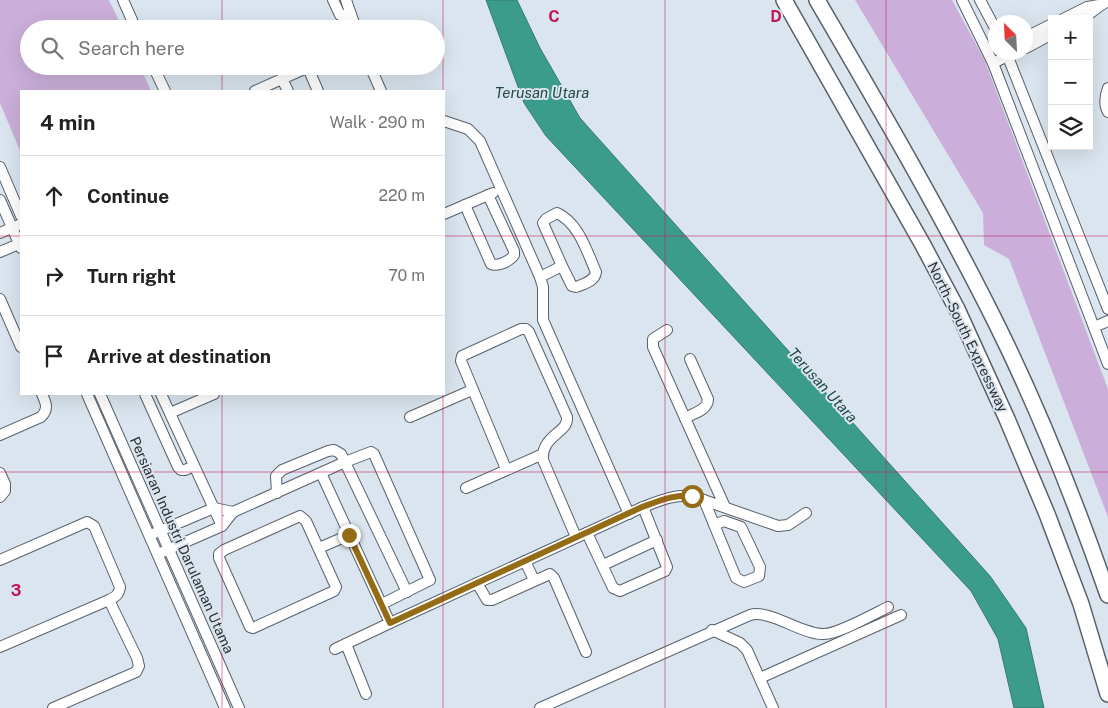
<!DOCTYPE html>
<html lang="en">
<head>
<meta charset="utf-8">
<style>
  :root { --surface:#fff; --page:#f2f2f2; --text:#222; --muted:#767676; --line:#e0e0e0 }
  body { margin:0; font-family:"Public Sans",sans-serif; background:var(--page); color:var(--text) }
  .controls { position:absolute; right:15px; top:15px; display:grid; overflow:hidden; border-radius:0px; box-shadow:0 5px 20px #0002 }
  .controls button { width:45px; height:45px; display:grid; place-items:center; padding:0; border:0; border-bottom:1px solid var(--line); background:var(--surface); color:var(--text); font:25px sans-serif }
  .compass { position:absolute; left:988px; top:15px; width:45px; height:45px; border-radius:50%; background:var(--surface); box-shadow:0 5px 20px #0002; rotate:336deg }
  .stop { position:absolute; width:15px; height:15px; margin:-11px; border:4px solid #946c16; border-radius:50%; background:#fff }
  .stop.end { background:#946c16; border-color:#fff; box-shadow:0 1px 5px #0008 }
  .list { margin:0; padding:0; list-style:none }
  h2 { display:flex; justify-content:space-between; align-items:center; height:65px; margin:0; padding:0 20px; font-size:21px }
  h2 small { font-size:16px; font-weight:400; color:var(--muted) }
  .list li { display:grid; grid-template-columns:32px 1fr auto; gap:15px; align-items:center; box-sizing:border-box; height:80px; padding:0 20px; border-top:1px solid var(--line) }
  .list b { display:block; font-size:19px; white-space:nowrap }
  .list em { font-size:16px; font-style:normal; color:var(--muted) }
  .icon { flex:none; width:28px; height:28px; fill:none; stroke:currentColor; stroke-width:2; stroke-linecap:round; stroke-linejoin:round }
  .map { position:relative; flex:none; width:1108px; height:708px; overflow:hidden }
  .search { position:absolute; background:var(--surface); box-shadow:0 5px 20px #0002; left:20px; top:20px; width:425px; height:55px; display:flex; align-items:center; gap:12px; box-sizing:border-box; padding:0 18px; border-radius:28px; color:var(--muted); font-size:19px }
  .panel { position:absolute; background:var(--surface); box-shadow:0 5px 20px #0002; left:20px; top:90px; width:425px; height:305px; border-radius:0px }
  .map>svg:first-child { display:block }
  .green { fill:#cbafda }
  .water { fill:#3c9c8c; stroke:#377b71 }
  .lines { fill:none; stroke-linecap:round; stroke-linejoin:round }
  .minor-casing { stroke:#58616a; stroke-width:12 }
  .highway-casing { stroke:#58616a; stroke-width:18 }
  .minor { stroke:#fff; stroke-width:10 }
  .highway { stroke:#fff; stroke-width:15 }
  .route { stroke:#946c16; stroke-width:6 }
  .grid { fill:none; stroke:#c2185b; stroke-width:1; stroke-opacity:0.55 }
  .labels { text-anchor:middle; dominant-baseline:central; stroke-width:4; stroke-linejoin:round; paint-order:stroke }
  .street-label { font-size:14px; fill:#2b2f33; stroke:#dae5ef }
  .water-label { font-size:15px; font-style:italic; fill:#1e4840; stroke:#dae5ef }
  .grid-label { font-size:16px; text-anchor:middle; font-weight:bold; fill:#c2185b; stroke:#dae5ef; stroke-width:4; stroke-linejoin:round; paint-order:stroke }
</style>
</head>
<body>
<div class="map">
<svg width="1108" height="708" viewBox="0 0 1108 708">
  <rect width="100%" height="100%" fill="#dae5ef"/>
  <g class="green">
    <path d="M 0,0 L 109,0 L 123,29 L 29,29 L 29,66 L 140,66 L 151,91 L 21,91 L 21,153 L 0,103 Z"/>
    <path d="M 855,0 L 952,0 L 985,61 L 1108,389 L 1108,517 L 1009,259 L 984,245 L 983,213 Z"/>
  </g>
  <path class="water" d="M 486,0 L 517,0 L 540,48 L 580,118 L 990,576 L 1026,628 L 1044,708 L 1014,708 L 998,639 L 971,591 L 546,136 L 524,103 Z"/>
  <g class="lines">
    <g class="minor-casing">
      <g id="minor">
        <path d="M 123,0 L 136,29"/>
        <path d="M 333,0 L 340,15 L 351,15"/>
        <path d="M 346,0 L 356,29"/>
        <path d="M 962,0 L 993,63 L 1108,364"/>
        <path d="M 980,0 L 996,30"/>
        <path d="M 1063,19 L 1087,7 L 1099,5"/>
        <path d="M 1081,19 C 1091,14 1098,6 1108,1"/>
        <path d="M 1026,37 L 1052,24"/>
        <path d="M 1026,48 L 1052,34"/>
        <path d="M 1006,52 L 1108,309"/>
        <path d="M 993,63 L 1016,52"/>
        <path d="M 153,66 L 165,91"/>
        <path d="M 370,66 L 381,91"/>
        <path d="M 308,68 L 318,91"/>
        <path d="M 282,79 L 288,91"/>
        <path d="M 1108,88 C 1105,96 1104,105 1108,112"/>
        <path d="M 255,91 L 311,66"/>
        <path d="M 444,121 L 468,129 L 480,141 L 540,277 L 543,287 L 543,320 L 629,514"/>
        <path d="M 0,167 L 21,216"/>
        <path d="M 0,200 L 21,248"/>
        <path d="M 465,205 L 491,264 C 498,267 510,261 514,255 L 514,251 L 488,195"/>
        <path d="M 444,214 L 493,193"/>
        <path d="M 0,233 L 21,224"/>
        <path d="M 0,252 L 21,243"/>
        <path d="M 540,277 L 562,266 L 543,223 L 546,219 L 557,213 C 579,223 587,252 596,272 C 595,281 584,284 576,287 L 572,286 L 562,266"/>
        <path d="M 0,299 L 21,347"/>
        <path d="M 1094,327 L 1108,321"/>
        <path d="M 667,330 L 653,339 L 653,347 L 725,507"/>
        <path d="M 87,394 L 225,708"/>
        <path d="M 100,394 L 239,708"/>
        <path d="M 145,394 L 178,467 L 181,470 L 185,470 L 194,466"/>
        <path d="M 161,394 L 222,526"/>
        <path d="M 170,413 L 214,394"/>
        <path d="M 410,417 L 472,390"/>
        <path d="M 685,418 C 694,413 708,410 708,399 L 690,359"/>
        <path d="M 0,435 L 41,417 C 49,409 46,403 42,394"/>
        <path d="M 506,469 L 461,361 L 462,356 L 521,329 L 526,329 L 529,332 L 567,417 C 569,433 541,435 543,460 L 576,537"/>
        <path d="M 0,473 L 5,484 L 5,491 L 0,497"/>
        <path d="M 321,473 L 390,623 L 643,507 C 659,501 674,494 692,496 L 778,526 L 788,525 L 806,513"/>
        <path d="M 466,488 L 543,454"/>
        <path d="M 277,493 L 276,476 L 282,470 L 328,451 L 334,450 L 341,454 L 407,592"/>
        <path d="M 704,500 L 736,578 L 744,582 L 759,576 L 760,567 L 741,527 L 724,521 L 714,525"/>
        <path d="M 300,516 L 306,521 L 336,587 L 334,591 L 253,628 L 250,627 L 219,558 L 219,554 L 224,550 Z"/>
        <path d="M 155,533 L 214,508 L 233,512"/>
        <path d="M 587,533 L 613,588 L 620,591 L 665,571 L 667,567 L 643,507"/>
        <path d="M 319,548 L 349,535"/>
        <path d="M 158,554 L 222,526 L 233,512 L 345,462 L 371,452 L 374,454 L 430,580 L 382,604"/>
        <path d="M 0,560 L 87,522 L 94,526 L 120,587 C 119,595 115,597 109,600 L 0,647"/>
        <path d="M 525,561 L 534,580"/>
        <path d="M 603,565 L 657,540"/>
        <path d="M 477,583 L 487,600 L 492,600 L 550,574 L 554,578 L 586,652"/>
        <path d="M 712,630 L 740,643 L 747,650 L 773,708"/>
        <path d="M 346,644 L 366,694"/>
        <path d="M 335,649 L 390,623"/>
        <path d="M 760,678 L 901,615"/>
        <path d="M 53,708 L 136,672 L 139,666 L 137,658 L 109,600"/>
        <path d="M 540,708 L 750,615 C 770,609 802,635 824,634 C 838,634 874,614 888,607"/>
      </g>
    </g>
    <g class="highway-casing">
      <g id="highway">
        <path d="M 784,0 L 923,245 L 957,309 L 1007,419 L 1047,514 L 1081,604 L 1108,694"/>
        <path d="M 817,0 C 879,107 942,214 997,325 C 1040,412 1076,503 1108,595"/>
      </g>
    </g>
    <use href="#minor" class="minor"/>
    <use href="#highway" class="highway"/>
  </g>
  <g class="lines">
    <path class="route" d="M 349,535 L 390,623 L 642,507 C 659,501 674,494 692,496"/>
  </g>
  <path class="grid" d="M 222,0 L 222,29M 443,0 L 443,91M 665,0 L 665,708M 886,0 L 886,708M 222,66 L 222,91M 0,236 L 21,236M 444,236 L 1108,236M 222,394 L 222,708M 443,394 L 443,708M 0,472 L 1108,472"/>
  <g class="labels">
    <g class="street-label">
      <text transform="translate(968 337) rotate(64)">North–South Expressway</text>
      <text transform="translate(182 545) rotate(66)">Persiaran Industri Darulaman Utama</text>
    </g>
    <g class="water-label">
      <text x="542" y="92">Terusan Utara</text>
      <text transform="translate(823 385) rotate(48)">Terusan Utara</text>
    </g>
  </g>
  <g class="grid-label">
    <text x="554" y="22">C</text>
    <text x="776" y="22">D</text>
    <text x="16" y="596">3</text>
  </g>
</svg>
<div class="controls">
<button>+</button>
<button>−</button>
<button><svg class="icon" aria-label="layers" viewBox="0 0 24 24"><path d="M12 4l9 5-9 5-9-5zM3 14l9 5 9-5"/></svg></button>
</div>
<svg class="compass" viewBox="-18 -18 36 36"><path d="M0-13l5 13h-10z" fill="#e53935"/><path d="M0 13l5-13h-10z" fill="#767676"/></svg>
<div class="stop" style="left:692px;top:496px"></div>
<div class="stop end" style="left:349px;top:535px"></div>
<div class="search"><svg class="icon" aria-label="search" viewBox="0 0 24 24"><circle cx="10" cy="10" r="6"/><path d="M15 15l6 6"/></svg>Search here</div>
<section class="panel">
<h2>4 min<small>Walk · 290 m</small></h2>
<ul class="list">
<li><svg class="icon" aria-label="ahead" viewBox="0 0 24 24"><path d="M12 20V5M6 11l6-6 6 6"/></svg><div><b>Continue</b></div><em>220 m</em></li>
<li><svg class="icon" aria-label="right" viewBox="0 0 24 24"><path d="M7 20v-9h11M14 6l5 5-5 5"/></svg><div><b>Turn right</b></div><em>70 m</em></li>
<li><svg class="icon" aria-label="arrive" viewBox="0 0 24 24"><path d="M6 21V4h12l-3 4 3 4H6"/></svg><div><b>Arrive at destination</b></div></li>
</ul>
</section>
</div>
</body>
</html>
